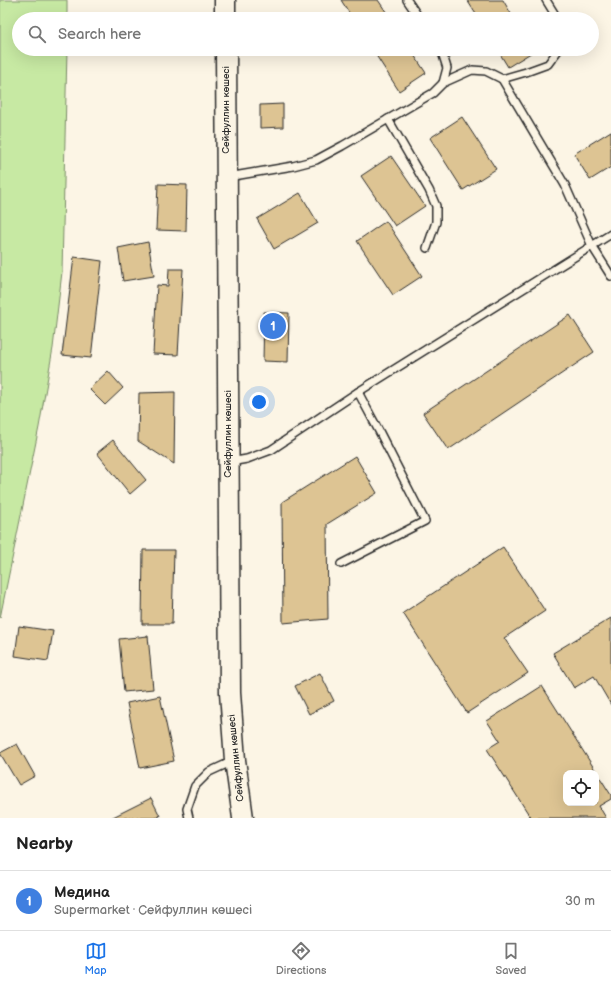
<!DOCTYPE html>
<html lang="en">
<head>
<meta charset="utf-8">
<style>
  :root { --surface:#fff; --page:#f2f2f2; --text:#222; --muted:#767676; --line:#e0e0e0; --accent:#1a73e8 }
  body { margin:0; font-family:"Balsamiq Sans",sans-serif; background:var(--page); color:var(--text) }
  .controls { position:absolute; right:12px; bottom:12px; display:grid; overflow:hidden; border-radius:8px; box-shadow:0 4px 16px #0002 }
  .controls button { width:36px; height:36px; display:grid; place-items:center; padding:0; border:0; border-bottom:1px solid var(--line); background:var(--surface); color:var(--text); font:20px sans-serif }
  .you { position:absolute; left:259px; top:402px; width:14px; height:14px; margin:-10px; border:3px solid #fff; border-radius:50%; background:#1a73e8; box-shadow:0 0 0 6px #1a73e833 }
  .badge { display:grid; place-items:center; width:26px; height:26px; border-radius:50%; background:var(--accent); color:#fff; font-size:13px; font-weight:700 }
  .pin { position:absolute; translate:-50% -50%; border:2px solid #fff; box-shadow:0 1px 4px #0006 }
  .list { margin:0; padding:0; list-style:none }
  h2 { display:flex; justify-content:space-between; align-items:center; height:52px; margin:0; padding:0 16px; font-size:17px }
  h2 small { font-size:13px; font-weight:400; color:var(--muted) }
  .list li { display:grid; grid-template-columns:26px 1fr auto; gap:12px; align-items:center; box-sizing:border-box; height:60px; padding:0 16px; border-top:1px solid var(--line) }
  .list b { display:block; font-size:15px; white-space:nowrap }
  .list p { margin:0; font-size:13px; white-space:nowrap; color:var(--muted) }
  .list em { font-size:13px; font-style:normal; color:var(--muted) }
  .icon { flex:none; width:22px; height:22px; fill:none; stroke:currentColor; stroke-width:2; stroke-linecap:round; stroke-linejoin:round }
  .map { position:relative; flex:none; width:611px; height:818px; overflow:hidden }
  .search { position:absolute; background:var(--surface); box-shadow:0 4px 16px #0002; left:12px; right:12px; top:12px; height:44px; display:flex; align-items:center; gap:10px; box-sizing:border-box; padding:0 14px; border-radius:22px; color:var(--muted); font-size:15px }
  .sheet { height:112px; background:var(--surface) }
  nav { display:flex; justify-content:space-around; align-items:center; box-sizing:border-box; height:56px; border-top:1px solid var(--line); background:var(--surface); font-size:11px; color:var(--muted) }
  nav a { display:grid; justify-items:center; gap:2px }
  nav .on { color:var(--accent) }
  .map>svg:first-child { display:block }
  .green { fill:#c7e9a3; stroke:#798a67 }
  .building { fill:#ddc493; stroke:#2b2b2b; fill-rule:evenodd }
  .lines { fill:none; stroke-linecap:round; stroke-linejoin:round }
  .lane-casing { stroke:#2b2b2b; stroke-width:10 }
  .secondary-casing { stroke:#2b2b2b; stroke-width:23 }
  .lane { stroke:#fcf5e5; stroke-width:7 }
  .secondary { stroke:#fcf5e5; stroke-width:20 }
  .labels { text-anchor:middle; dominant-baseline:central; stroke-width:3; stroke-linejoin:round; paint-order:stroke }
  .street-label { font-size:10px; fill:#2b2b2b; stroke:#fcf5e5 }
</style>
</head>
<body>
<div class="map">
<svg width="611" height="818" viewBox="0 0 611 818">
  <rect width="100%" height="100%" fill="#fcf5e5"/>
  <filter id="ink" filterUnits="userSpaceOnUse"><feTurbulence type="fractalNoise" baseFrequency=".025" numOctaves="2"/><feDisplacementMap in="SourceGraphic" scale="8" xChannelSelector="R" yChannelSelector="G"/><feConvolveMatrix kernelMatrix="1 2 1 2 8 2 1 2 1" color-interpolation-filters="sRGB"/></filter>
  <g filter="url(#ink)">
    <path class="green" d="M 0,0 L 67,0 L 67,19 L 19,19 L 19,49 L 67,49 L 62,272 L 53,348 L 39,427 L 0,618 Z"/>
    <g class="building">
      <path d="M 341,0 L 378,0 L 391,19 L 353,19 Z"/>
      <path d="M 467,0 L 503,0 L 514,19 L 479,19 Z"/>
      <path d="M 372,49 L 410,49 L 426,73 L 399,91 Z"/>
      <path d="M 497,49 L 533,49 L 534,51 L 508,67 Z"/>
      <path d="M 283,104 L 283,127 L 260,128 L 260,105 Z"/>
      <path d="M 462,117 L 496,169 L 463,190 L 430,138 Z"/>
      <path d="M 611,131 L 611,167 L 590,180 L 574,154 Z"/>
      <path d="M 391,156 L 425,206 L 395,226 L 361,176 Z"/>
      <path d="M 158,184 L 187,185 L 186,231 L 156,230 Z"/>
      <path d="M 300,193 L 318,223 L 274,249 L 257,219 Z"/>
      <path d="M 386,221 L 422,276 L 393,295 L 357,241 Z"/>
      <path d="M 148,242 L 154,276 L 123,281 L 118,248 Z"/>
      <path d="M 74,257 L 102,261 L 91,358 L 62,355 Z"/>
      <path d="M 169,269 L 183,269 L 178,355 L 153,354 L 157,285 L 168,286 Z"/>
      <path d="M 264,312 L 289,313 L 288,362 L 263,361 Z"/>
      <path d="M 570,315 L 594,352 L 448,450 L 423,413 Z"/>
      <path d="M 108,371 L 123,388 L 105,405 L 89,389 Z"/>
      <path d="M 175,392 L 174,464 L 138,441 L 139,393 Z"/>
      <path d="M 113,440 L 146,480 L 130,494 L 97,453 Z"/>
      <path d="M 355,456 L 377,493 L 327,524 L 328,619 L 283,623 L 282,502 Z"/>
      <path d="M 503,547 L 545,611 L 504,638 L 528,673 L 467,713 L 403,613 Z"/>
      <path d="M 143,550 L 174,550 L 172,624 L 142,624 Z"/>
      <path d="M 611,618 L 611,705 L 594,676 L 574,688 L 553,653 Z"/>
      <path d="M 19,626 L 53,631 L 48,661 L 15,656 Z"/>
      <path d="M 148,636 L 153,689 L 124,692 L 119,639 Z"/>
      <path d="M 320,673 L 334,701 L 309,714 L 295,686 Z"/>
      <path d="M 542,686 L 611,795 L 611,799 L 599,806 L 606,818 L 531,818 L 487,749 L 500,741 L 487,721 ZM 566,773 L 596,773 L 596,803 L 566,803 Z"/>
      <path d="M 160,696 L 174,761 L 140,768 L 127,703 Z"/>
      <path d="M 17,744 L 35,776 L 19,785 L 0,753 Z"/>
      <path d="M 151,798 L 160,816 L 155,818 L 111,818 Z"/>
    </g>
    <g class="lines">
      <g class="lane-casing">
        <g id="lane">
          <path d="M 407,0 L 420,19"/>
          <path d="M 546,0 L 554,13 L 556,19"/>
          <path d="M 441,49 L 447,68 L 443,83"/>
          <path d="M 502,79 L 526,72 L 548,64 L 559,49"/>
          <path d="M 388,119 L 429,190 L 436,206 L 436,222 L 427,248"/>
          <path d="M 228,177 L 293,166 L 316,160 L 342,146 L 433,93 L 443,83 L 472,70 L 486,71 L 502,79 L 565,185 L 592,246 L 611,276"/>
          <path d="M 230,462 L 247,459 L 271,450 L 358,392 L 611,234"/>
          <path d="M 341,564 L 425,521 L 380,433 L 358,392"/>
          <path d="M 189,818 L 187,809 L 195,786 L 209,772 L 233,761"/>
        </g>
      </g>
      <g class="secondary-casing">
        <g id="secondary">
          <path d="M 225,0 L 225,19"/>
          <path d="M 226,49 L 230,693 L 235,760 L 243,818"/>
        </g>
      </g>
      <use href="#lane" class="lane"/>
      <use href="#secondary" class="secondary"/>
    </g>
  </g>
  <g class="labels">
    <g class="street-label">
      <text transform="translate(226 110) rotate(-90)">Сейфуллин көшесі</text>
      <text transform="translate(228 434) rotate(-90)">Сейфуллин көшесі</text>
      <text transform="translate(236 758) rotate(-96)">Сейфуллин көшесі</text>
    </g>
  </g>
</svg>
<div class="controls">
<button><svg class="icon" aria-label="locate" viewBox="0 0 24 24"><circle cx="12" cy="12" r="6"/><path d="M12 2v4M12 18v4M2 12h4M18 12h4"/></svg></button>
</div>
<div class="you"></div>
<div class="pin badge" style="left:273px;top:326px;background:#3f7fe0">1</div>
<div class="search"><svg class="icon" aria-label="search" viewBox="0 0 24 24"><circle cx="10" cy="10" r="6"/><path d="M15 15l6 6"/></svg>Search here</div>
</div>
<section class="sheet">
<h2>Nearby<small></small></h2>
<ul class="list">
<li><span class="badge" style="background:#3f7fe0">1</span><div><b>Медина</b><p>Supermarket · Сейфуллин көшесі</p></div><em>30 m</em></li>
</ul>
</section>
<nav>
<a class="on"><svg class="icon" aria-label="map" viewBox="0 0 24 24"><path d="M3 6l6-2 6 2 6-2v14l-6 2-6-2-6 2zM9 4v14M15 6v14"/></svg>Map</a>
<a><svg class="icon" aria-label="directions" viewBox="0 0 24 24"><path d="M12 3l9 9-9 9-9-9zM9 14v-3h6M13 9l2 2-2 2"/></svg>Directions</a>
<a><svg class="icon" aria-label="saved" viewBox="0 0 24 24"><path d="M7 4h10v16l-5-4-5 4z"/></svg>Saved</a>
</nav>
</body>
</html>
